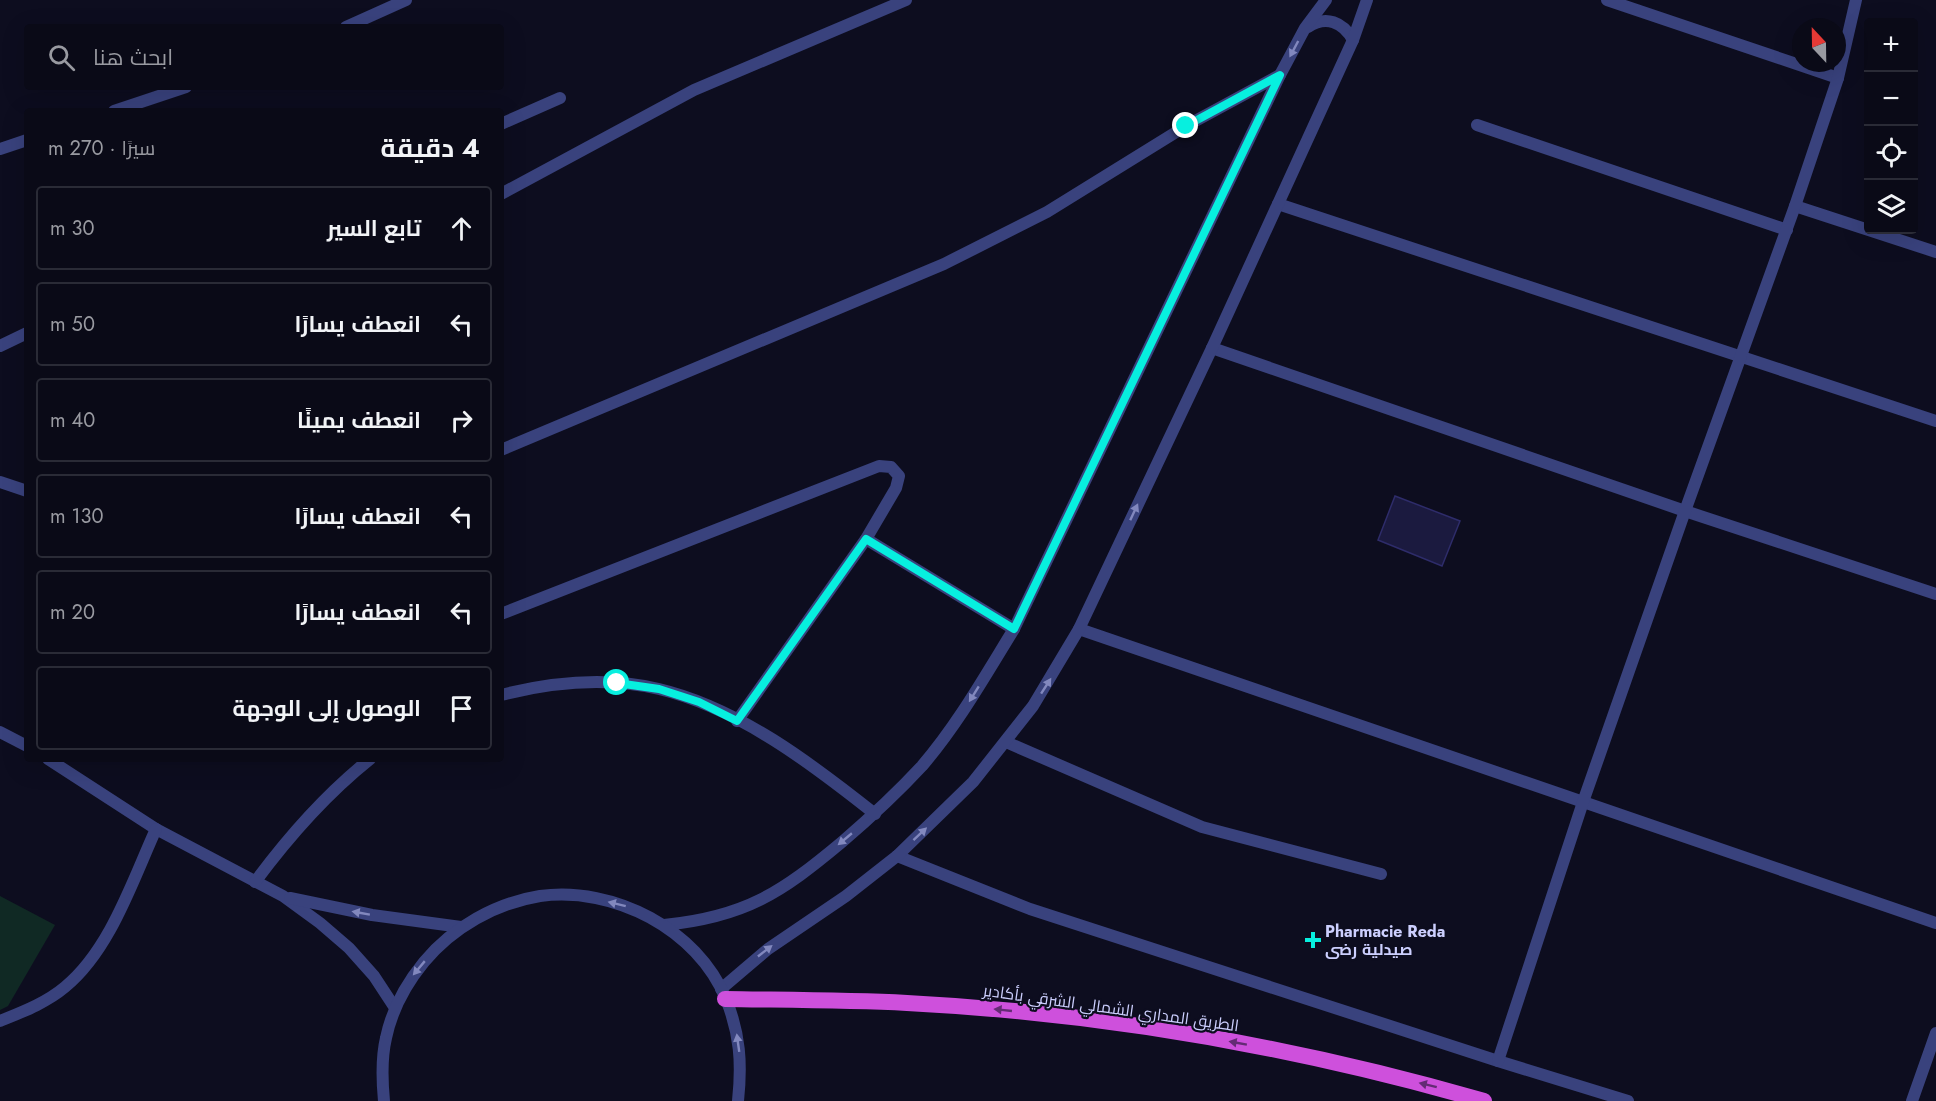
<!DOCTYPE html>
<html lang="ar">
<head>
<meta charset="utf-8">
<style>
  :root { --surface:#0a0a17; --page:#181824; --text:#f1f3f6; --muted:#999aa1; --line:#2a2b36 }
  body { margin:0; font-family:Jost,Cairo,sans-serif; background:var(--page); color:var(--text); direction:rtl }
  .controls { position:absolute; right:18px; top:18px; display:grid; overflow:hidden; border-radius:6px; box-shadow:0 6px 24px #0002 }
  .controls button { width:54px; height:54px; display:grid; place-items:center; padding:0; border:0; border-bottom:2px solid var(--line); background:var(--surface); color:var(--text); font:30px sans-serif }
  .compass { position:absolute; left:1792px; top:18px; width:54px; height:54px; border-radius:50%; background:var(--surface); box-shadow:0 6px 24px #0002; rotate:338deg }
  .stop { position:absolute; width:18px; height:18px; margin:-14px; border:4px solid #07efdf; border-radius:50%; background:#fff }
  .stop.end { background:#07efdf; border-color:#fff; box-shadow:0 2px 6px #0008 }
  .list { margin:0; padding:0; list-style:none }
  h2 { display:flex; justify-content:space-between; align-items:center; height:78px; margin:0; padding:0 24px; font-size:26px }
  h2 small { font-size:20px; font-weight:400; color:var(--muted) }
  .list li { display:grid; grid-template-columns:39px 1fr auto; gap:18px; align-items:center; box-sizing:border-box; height:84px; margin:0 12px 12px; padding:0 12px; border:2px solid var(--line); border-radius:6px }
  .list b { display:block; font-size:22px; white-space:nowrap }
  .list em { font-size:20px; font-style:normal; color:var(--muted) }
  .icon { flex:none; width:33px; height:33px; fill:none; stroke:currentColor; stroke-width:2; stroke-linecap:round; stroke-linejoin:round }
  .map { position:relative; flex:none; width:1936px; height:1101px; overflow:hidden; direction:ltr }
  .search { position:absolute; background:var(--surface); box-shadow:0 6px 24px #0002; left:24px; top:24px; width:480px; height:66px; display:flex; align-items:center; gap:15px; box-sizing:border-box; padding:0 21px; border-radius:6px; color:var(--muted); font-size:22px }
  .panel { position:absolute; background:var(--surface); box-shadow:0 6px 24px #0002; left:24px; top:108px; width:480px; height:654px; border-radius:6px; direction:rtl }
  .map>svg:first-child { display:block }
  .green { fill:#102924 }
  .building { fill:#1b1a3f; stroke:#2e2c6a; stroke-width:1.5 }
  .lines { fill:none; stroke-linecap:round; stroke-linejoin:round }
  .service { stroke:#39427d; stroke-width:12 }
  .minor { stroke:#39427d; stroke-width:12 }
  .tertiary { stroke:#39427d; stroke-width:12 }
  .trunk { stroke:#ce50dc; stroke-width:16 }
  .oneway { fill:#8288be }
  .oneway2 { fill:#642b74 }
  .route { stroke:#07efdf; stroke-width:8 }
  .poi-dot { fill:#07efdf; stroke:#0d0d1f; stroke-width:2 }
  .labels { text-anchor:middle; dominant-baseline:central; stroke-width:4.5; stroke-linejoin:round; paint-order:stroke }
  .poi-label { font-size:16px; font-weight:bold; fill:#cccffe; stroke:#0d0d1f; text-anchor:start }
  .street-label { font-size:16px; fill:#cccffe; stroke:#0d0d1f }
</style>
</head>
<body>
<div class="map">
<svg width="1936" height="1101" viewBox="0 0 1936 1101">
  <rect width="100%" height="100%" fill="#0d0d1f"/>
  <path class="green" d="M 0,896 L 55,925 L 8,1006 L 0,1010 Z"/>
  <path class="building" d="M 1395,496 L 1460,521 L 1442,566 L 1378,540 Z"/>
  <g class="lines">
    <path class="service" d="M 1006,742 L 1202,827 L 1381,874"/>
    <g class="minor">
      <path d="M 1607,0 L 1838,78"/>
      <path d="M 346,27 L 406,0"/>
      <path d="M 114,111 L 186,87"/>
      <path d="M 501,124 L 560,98"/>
      <path d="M 1477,125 L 1787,230"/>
      <path d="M 0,149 L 27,140"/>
      <path d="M 501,194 L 694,90 L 906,0"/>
      <path d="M 1278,204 L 1936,421"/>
      <path d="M 1795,206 L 1936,252"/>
      <path d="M 0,346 L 27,333"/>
      <path d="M 1212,348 L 1685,511 L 1936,594"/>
      <path d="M 501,450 L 944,264 L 1047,212 L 1186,126 L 1280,75"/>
      <path d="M 0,482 L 27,491"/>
      <path d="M 866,539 L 1014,629"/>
      <path d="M 501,614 L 879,466 L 891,467 L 899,476 L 896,488 L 866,539 L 737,721"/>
      <path d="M 1079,629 L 1936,923"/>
      <path d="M 501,695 C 552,682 608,677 659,689 C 739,708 812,764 875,814"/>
      <path d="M 0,732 L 27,746"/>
      <path d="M 48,759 L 156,829 L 283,896 L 320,923 L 349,948 L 374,976 L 395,1008"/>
      <path d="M 897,856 L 1030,909 L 1498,1061 L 1628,1101"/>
      <path d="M 255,882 C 289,836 325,795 370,759"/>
      <path d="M 290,898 L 372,915 L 461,927"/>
      <path d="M 0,1021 C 22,1012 46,1003 65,987 C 110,950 132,882 156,829"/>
      <path d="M 1498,1061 L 1583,802 L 1685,511 L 1795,206 L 1838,78 L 1856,0"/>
      <path d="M 1912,1101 L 1936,1033"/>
    </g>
    <g class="tertiary">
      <path d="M 1308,27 C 1326,15 1343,22 1353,40"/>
      <path d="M 664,925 C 745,917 781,893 842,842 C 870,818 897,793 922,766 C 958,724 985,676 1014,629 L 1280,75 L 1305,28 L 1326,0"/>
      <path d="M 721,989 L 768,949 L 846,896 L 897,856 L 973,782 L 1033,706 L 1079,629 L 1212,348 L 1353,40 L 1367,0"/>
      <path d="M 384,1101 C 382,1080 381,1059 386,1038 C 392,1009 406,984 424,962 C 453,927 496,903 540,896 C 614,886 697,929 726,999 C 740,1034 742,1063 738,1101"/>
    </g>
    <path class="trunk" d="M 725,999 C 786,1000 847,1000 907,1003 C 1102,1013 1297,1047 1484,1101"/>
  </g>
  <defs><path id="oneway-solid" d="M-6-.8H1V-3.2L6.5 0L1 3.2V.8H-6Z" transform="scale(1.5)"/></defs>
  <g class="oneway">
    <use href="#oneway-solid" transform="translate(1294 49) rotate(118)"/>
    <use href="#oneway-solid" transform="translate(1134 512) rotate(-65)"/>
    <use href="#oneway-solid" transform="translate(1046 686) rotate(-57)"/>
    <use href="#oneway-solid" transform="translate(974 694) rotate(122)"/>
    <use href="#oneway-solid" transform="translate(920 834) rotate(-43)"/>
    <use href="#oneway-solid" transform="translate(845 839) rotate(140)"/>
    <use href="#oneway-solid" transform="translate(617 904) rotate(-166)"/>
    <use href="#oneway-solid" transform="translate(361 913) rotate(-170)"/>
    <use href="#oneway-solid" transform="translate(765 951) rotate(-38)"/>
    <use href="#oneway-solid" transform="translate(419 968) rotate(130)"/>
    <use href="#oneway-solid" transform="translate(738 1043) rotate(-98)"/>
  </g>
  <g class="oneway2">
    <use href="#oneway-solid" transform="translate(1003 1010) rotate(-174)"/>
    <use href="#oneway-solid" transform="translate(1238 1043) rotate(-170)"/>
    <use href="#oneway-solid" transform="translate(1428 1085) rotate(-166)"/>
  </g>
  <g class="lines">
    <path class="route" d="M 617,683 L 659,689 L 699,702 L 737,721 L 866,539 L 1014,629 L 1280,75 L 1186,126"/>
  </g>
  <path class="poi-dot" d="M1310 931h6v6h6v6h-6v6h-6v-6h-6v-6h6z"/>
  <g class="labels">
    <g class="poi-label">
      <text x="1325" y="931">Pharmacie Reda<tspan x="1325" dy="18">صيدلية رضى</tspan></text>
    </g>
    <g class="street-label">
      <text transform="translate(1111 1008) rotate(8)">الطريق المداري الشمالي الشرقي بأكادير</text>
    </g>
  </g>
</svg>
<div class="controls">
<button>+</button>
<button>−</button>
<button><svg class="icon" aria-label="locate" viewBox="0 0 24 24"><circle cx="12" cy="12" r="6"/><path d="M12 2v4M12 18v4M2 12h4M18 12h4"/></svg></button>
<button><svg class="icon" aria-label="layers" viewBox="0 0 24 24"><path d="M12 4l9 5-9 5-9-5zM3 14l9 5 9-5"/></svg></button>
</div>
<svg class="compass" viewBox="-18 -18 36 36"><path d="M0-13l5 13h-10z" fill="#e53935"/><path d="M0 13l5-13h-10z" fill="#999aa1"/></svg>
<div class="stop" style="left:617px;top:683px"></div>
<div class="stop end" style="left:1186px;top:126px"></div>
<div class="search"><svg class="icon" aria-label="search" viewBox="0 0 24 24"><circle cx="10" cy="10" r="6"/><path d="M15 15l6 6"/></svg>ابحث هنا</div>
<section class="panel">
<h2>4 دقيقة<small>سيرًا · 270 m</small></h2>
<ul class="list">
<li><svg class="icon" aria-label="ahead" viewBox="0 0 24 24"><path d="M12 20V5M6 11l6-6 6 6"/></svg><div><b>تابع السير</b></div><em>30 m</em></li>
<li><svg class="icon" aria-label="left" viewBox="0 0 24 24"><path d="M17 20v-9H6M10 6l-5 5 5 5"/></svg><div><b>انعطف يسارًا</b></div><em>50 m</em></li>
<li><svg class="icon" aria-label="right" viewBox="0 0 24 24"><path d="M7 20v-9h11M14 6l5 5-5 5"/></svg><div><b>انعطف يمينًا</b></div><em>40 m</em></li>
<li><svg class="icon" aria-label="left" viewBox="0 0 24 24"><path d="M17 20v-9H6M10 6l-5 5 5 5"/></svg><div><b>انعطف يسارًا</b></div><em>130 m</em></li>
<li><svg class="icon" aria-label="left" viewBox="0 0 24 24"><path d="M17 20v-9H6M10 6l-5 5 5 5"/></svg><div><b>انعطف يسارًا</b></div><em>20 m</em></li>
<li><svg class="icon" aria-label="arrive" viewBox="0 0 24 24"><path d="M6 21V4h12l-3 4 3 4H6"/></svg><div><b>الوصول إلى الوجهة</b></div></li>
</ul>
</section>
</div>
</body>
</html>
